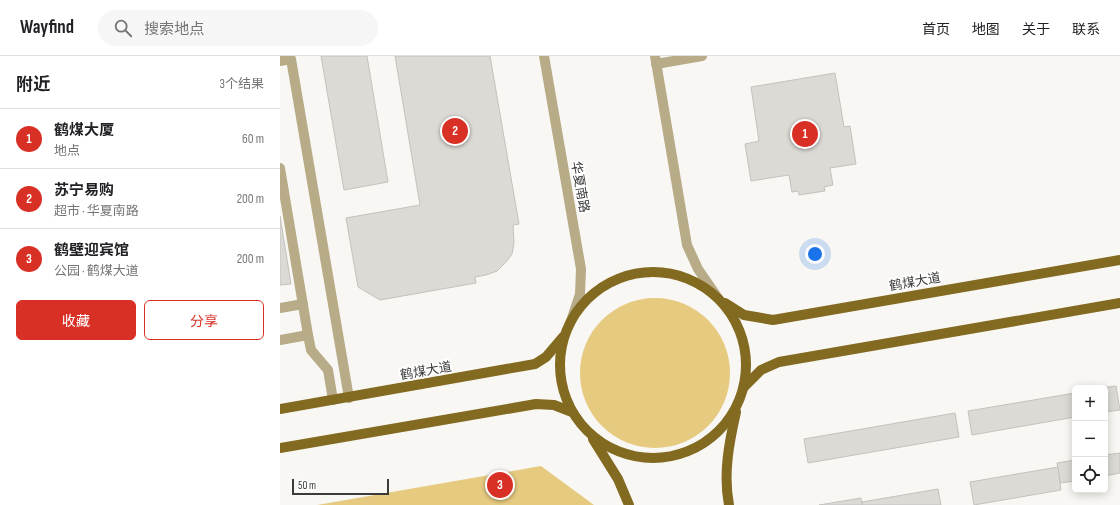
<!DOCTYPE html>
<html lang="zh">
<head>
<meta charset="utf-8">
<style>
  :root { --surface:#fff; --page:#f6f6f6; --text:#202124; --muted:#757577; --line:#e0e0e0; --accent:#d93025 }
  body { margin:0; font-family:"Sofia Sans Condensed","Noto Sans SC",sans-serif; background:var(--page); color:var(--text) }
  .controls { position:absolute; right:12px; bottom:12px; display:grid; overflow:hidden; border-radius:6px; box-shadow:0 2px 10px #0003 }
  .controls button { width:36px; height:36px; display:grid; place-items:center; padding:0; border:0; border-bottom:1px solid var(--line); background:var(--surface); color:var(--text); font:20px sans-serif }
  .scale { position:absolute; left:12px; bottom:10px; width:97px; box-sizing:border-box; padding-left:4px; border:2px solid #3c3b3a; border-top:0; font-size:11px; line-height:14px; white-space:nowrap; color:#3c3b3a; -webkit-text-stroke:3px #fff; paint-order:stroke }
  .you { position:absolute; left:535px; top:198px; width:14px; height:14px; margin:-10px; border:3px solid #fff; border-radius:50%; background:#1a73e8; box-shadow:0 0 0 6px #1a73e833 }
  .badge { display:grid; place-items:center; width:26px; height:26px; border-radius:50%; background:var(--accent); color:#fff; font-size:13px; font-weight:700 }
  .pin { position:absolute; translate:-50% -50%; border:2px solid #fff; box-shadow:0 1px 4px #0006 }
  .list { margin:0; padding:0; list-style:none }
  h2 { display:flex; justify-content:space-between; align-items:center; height:52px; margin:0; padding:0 16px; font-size:17px }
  h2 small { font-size:13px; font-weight:400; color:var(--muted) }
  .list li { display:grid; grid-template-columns:26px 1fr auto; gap:12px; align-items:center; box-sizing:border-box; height:60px; padding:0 16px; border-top:1px solid var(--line) }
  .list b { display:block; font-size:15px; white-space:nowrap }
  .list p { margin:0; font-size:13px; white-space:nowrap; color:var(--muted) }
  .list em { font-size:13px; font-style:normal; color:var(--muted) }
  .actions { display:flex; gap:8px; padding:12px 16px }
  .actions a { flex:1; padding:9px 0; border:1px solid var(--accent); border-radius:6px; text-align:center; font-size:14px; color:var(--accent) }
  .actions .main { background:var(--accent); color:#fff }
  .icon { flex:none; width:22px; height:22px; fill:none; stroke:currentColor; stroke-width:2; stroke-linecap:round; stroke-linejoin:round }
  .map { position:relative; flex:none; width:840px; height:449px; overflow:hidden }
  header { display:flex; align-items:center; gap:24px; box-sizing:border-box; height:56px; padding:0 20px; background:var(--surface); border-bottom:1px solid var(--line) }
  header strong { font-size:19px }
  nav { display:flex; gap:22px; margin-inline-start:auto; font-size:14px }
  .search { width:280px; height:36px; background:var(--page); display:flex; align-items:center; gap:10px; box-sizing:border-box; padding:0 14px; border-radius:22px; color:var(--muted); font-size:15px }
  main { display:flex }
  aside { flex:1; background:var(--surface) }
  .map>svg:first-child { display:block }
  .green { fill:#e5ca80 }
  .building { fill:#dbdad5; stroke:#c3c2be }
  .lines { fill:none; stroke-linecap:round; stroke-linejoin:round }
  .minor { stroke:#b8ab88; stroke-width:10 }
  .major { stroke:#826a21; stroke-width:10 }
  .labels { text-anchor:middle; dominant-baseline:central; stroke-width:3.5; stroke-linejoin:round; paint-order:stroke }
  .street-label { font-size:13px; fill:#3c3b3a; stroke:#fff }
</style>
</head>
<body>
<header>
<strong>Wayfind</strong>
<div class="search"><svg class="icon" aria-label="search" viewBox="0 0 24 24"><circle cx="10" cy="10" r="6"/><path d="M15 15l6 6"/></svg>搜索地点</div>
<nav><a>首页</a><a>地图</a><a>关于</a><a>联系</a></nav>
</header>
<main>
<aside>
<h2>附近<small>3个结果</small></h2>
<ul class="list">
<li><span class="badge">1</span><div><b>鹤煤大厦</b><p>地点</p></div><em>60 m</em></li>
<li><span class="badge">2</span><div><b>苏宁易购</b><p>超市 · 华夏南路</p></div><em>200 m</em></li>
<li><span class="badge">3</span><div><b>鹤壁迎宾馆</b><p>公园 · 鹤煤大道</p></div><em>200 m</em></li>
</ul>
<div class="actions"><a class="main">收藏</a><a>分享</a></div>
</aside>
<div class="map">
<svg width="840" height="449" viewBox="0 0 840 449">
  <rect width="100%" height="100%" fill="#f9f7f3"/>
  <g class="green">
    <circle cx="375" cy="317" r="75"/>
    <path d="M 261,410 L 314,449 L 37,449 Z"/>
  </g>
  <g class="building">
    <path d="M 41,0 L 87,0 L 108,126 L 64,134 Z"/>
    <path d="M 115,0 L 210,0 L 239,168 L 233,169 L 234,187 L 232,198 L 227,205 L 217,215 L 206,219 L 195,221 L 196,227 L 100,244 L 78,231 L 66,162 L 140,149 Z"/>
    <path d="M 555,17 L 564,71 L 570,70 L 576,108 L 550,112 L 553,129 L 544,131 L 545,135 L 519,139 L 518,135 L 512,136 L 509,119 L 471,125 L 465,88 L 479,85 L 471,31 Z"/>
    <path d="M 0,160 L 11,228 L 0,229 Z"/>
    <path d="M 836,330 L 840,354 L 825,356 L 825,332 L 822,332 Z"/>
    <path d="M 795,337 L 795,361 L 692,379 L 688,355 Z"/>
    <path d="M 675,357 L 679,381 L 528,407 L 524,383 Z"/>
    <path d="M 840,397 L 840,417 L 825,420 L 825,399 Z"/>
    <path d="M 795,404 L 795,425 L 780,427 L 777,407 Z"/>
    <path d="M 778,411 L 781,434 L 694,449 L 690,426 Z"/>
    <path d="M 658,433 L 661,449 L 582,449 L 582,446 Z"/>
    <path d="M 581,442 L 582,449 L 539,449 Z"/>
  </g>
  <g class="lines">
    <g class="minor">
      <path d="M 264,0 L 301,213 L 300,238 L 291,265"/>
      <path d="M 375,0 L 407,189 L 418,213 L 438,242"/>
      <path d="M 0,5 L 11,3 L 69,342"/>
      <path d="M 376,8 L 422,0"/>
      <path d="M 0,112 L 28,279"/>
      <path d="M 0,252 L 23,248"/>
      <path d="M 0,284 L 28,279 L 31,294 L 48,314 L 53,344"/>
    </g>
    <g class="major">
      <circle cx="373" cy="309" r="93"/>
      <path d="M 445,247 L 464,259 L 493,264 L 840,204"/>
      <path d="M 464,331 L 481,314 L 499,306 L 840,247"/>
      <path d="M 0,353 L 255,308 L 266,301 L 283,281"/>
      <path d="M 313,383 L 338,423 L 349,449"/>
      <path d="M 0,392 L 256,348 L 274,349 L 292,356"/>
      <path d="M 449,449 C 443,418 449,387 456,356"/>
    </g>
  </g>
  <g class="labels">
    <g class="street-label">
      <text transform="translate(300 131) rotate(80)">华夏南路</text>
      <text transform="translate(635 226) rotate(-10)">鹤煤大道</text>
      <text transform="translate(146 315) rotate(-10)">鹤煤大道</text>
    </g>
  </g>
</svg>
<div class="controls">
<button>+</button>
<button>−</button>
<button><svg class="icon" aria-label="locate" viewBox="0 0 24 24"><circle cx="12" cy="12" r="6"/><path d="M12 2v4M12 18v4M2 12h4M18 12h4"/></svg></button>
</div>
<div class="scale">50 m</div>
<div class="you"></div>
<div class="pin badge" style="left:525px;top:78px">1</div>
<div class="pin badge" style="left:175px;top:75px">2</div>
<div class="pin badge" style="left:220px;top:429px">3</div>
</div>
</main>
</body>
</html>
